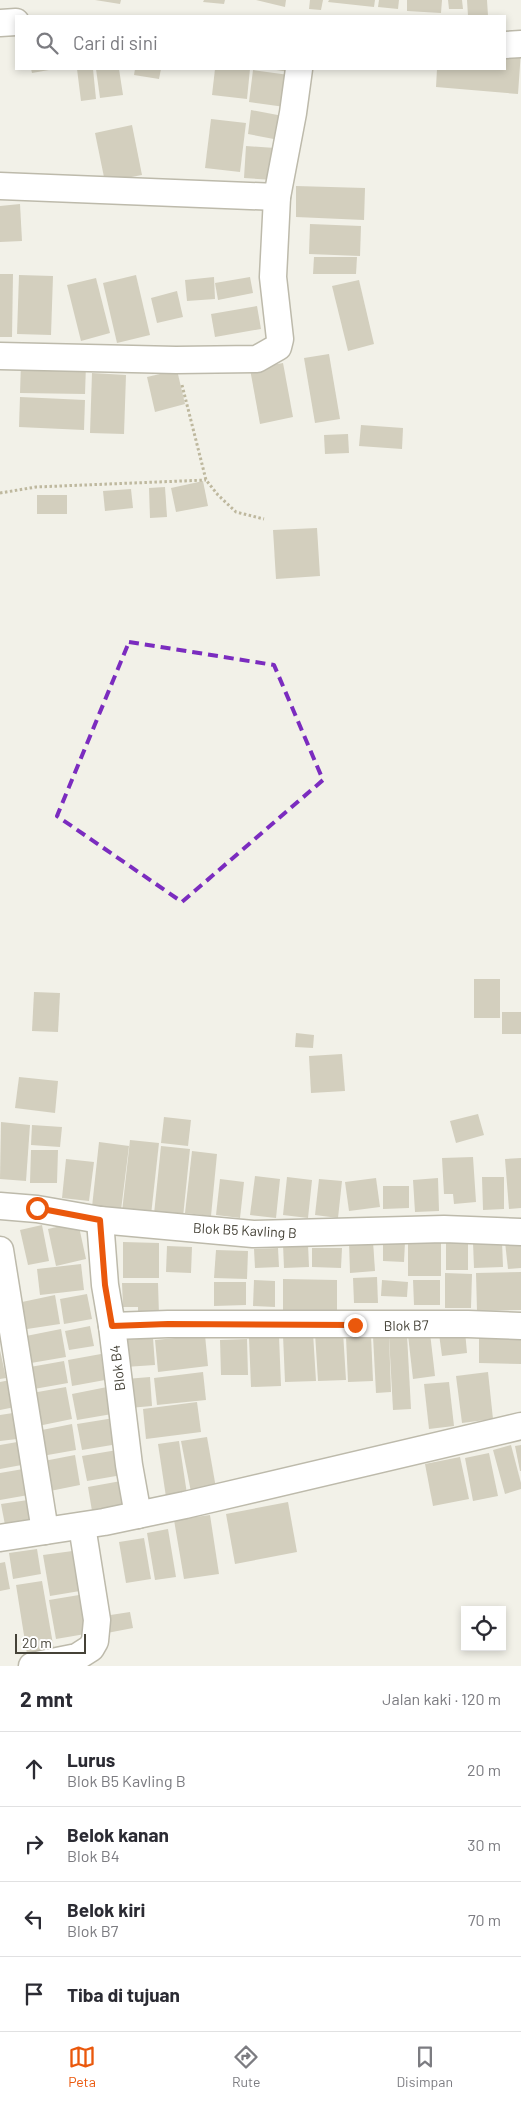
<!DOCTYPE html>
<html lang="id">
<head>
<meta charset="utf-8">
<style>
  :root { --surface:#fff; --page:#f7f7f7; --text:#2b2b33; --muted:#7c7c81; --line:#e1e1e2; --accent:#ea580c }
  body { margin:0; font-family:Barlow,sans-serif; background:var(--page); color:var(--text) }
  .controls { position:absolute; right:15px; bottom:15px; display:grid; overflow:hidden; border-radius:0px; box-shadow:0 2px 8px #0003 }
  .controls button { width:45px; height:45px; display:grid; place-items:center; padding:0; border:0; border-bottom:1px solid var(--line); background:var(--surface); color:var(--text); font:25px sans-serif }
  .scale { position:absolute; left:15px; bottom:12px; width:71px; box-sizing:border-box; padding-left:5px; border:2px solid #454237; border-top:0; font-size:14px; line-height:18px; white-space:nowrap; color:#454237; -webkit-text-stroke:4px #fff; paint-order:stroke }
  .stop { position:absolute; width:15px; height:15px; margin:-11px; border:4px solid #ea580c; border-radius:50%; background:#fff }
  .stop.end { background:#ea580c; border-color:#fff; box-shadow:0 1px 5px #0008 }
  .list { margin:0; padding:0; list-style:none }
  h2 { display:flex; justify-content:space-between; align-items:center; height:65px; margin:0; padding:0 20px; font-size:21px }
  h2 small { font-size:16px; font-weight:400; color:var(--muted) }
  .list li { display:grid; grid-template-columns:32px 1fr auto; gap:15px; align-items:center; box-sizing:border-box; height:75px; padding:0 20px; border-top:1px solid var(--line) }
  .list b { display:block; font-size:19px; white-space:nowrap }
  .list p { margin:0; font-size:16px; white-space:nowrap; color:var(--muted) }
  .list em { font-size:16px; font-style:normal; color:var(--muted) }
  .icon { flex:none; width:28px; height:28px; fill:none; stroke:currentColor; stroke-width:2; stroke-linecap:round; stroke-linejoin:round }
  .map { position:relative; flex:none; width:521px; height:1666px; overflow:hidden }
  .search { position:absolute; background:var(--surface); box-shadow:0 2px 8px #0003; left:15px; right:15px; top:15px; height:55px; display:flex; align-items:center; gap:12px; box-sizing:border-box; padding:0 18px; border-radius:0px; color:var(--muted); font-size:19px }
  .sheet { height:365px; background:var(--surface) }
  nav { display:flex; justify-content:space-around; align-items:center; box-sizing:border-box; height:70px; border-top:1px solid var(--line); background:var(--surface); font-size:14px; color:var(--muted) }
  nav a { display:grid; justify-items:center; gap:2px }
  nav .on { color:var(--accent) }
  .map>svg:first-child { display:block }
  .building { fill:#d3cfbe }
  .lines { fill:none; stroke-linecap:round; stroke-linejoin:round }
  .street-casing { stroke:#bdbaab; stroke-width:29 }
  .path { stroke:#beb89e; stroke-width:3; stroke-dasharray:2.5 2.5; stroke-linecap:butt }
  .street { stroke:#fff; stroke-width:26 }
  .route { stroke:#ea580c; stroke-width:6 }
  .marked { fill:none; stroke:#7b2cbf; stroke-width:4; stroke-dasharray:10 6; stroke-linejoin:round }
  .labels { text-anchor:middle; dominant-baseline:central; stroke-width:4; stroke-linejoin:round; paint-order:stroke }
  .street-label { font-size:14px; fill:#454237; stroke:#fff }
</style>
</head>
<body>
<div class="map">
<svg width="521" height="1666" viewBox="0 0 521 1666">
  <rect width="100%" height="100%" fill="#f2f1e8"/>
  <g class="building">
    <path d="M 95,0 L 121,0 L 120,4 Z"/>
    <path d="M 204,0 L 225,0 L 224,4 L 203,2 Z"/>
    <path d="M 256,0 L 286,0 L 285,7 Z"/>
    <path d="M 310,0 L 323,0 L 321,10 L 309,9 Z"/>
    <path d="M 329,0 L 375,0 L 374,7 L 328,2 Z"/>
    <path d="M 379,0 L 399,0 L 398,9 L 378,7 Z"/>
    <path d="M 407,0 L 442,0 L 441,13 L 407,11 Z"/>
    <path d="M 448,0 L 462,0 L 463,9 L 449,9 Z"/>
    <path d="M 467,0 L 487,0 L 488,16 L 468,16 Z"/>
    <path d="M 505,50 L 521,51 L 518,94 L 436,87 L 437,69 L 505,69 Z"/>
    <path d="M 31,69 L 49,69 L 49,70 L 32,73 Z"/>
    <path d="M 77,69 L 93,69 L 96,99 L 81,101 Z"/>
    <path d="M 96,69 L 119,69 L 123,95 L 100,98 Z"/>
    <path d="M 135,69 L 161,69 L 159,79 L 134,75 Z"/>
    <path d="M 215,69 L 250,69 L 247,99 L 212,95 Z"/>
    <path d="M 270,69 L 290,69 L 289,72 Z"/>
    <path d="M 253,70 L 289,75 L 285,107 L 249,102 Z"/>
    <path d="M 251,110 L 283,116 L 279,140 L 248,134 Z"/>
    <path d="M 211,119 L 246,123 L 240,172 L 205,168 Z"/>
    <path d="M 132,125 L 142,175 L 105,182 L 95,133 Z"/>
    <path d="M 246,146 L 275,148 L 273,180 L 244,178 Z"/>
    <path d="M 296,186 L 365,188 L 364,220 L 296,217 Z"/>
    <path d="M 20,204 L 22,241 L 0,242 L 0,206 Z"/>
    <path d="M 310,224 L 361,226 L 360,256 L 309,254 Z"/>
    <path d="M 314,257 L 357,257 L 356,274 L 313,274 Z"/>
    <path d="M 0,274 L 13,274 L 12,337 L 0,337 Z"/>
    <path d="M 19,275 L 53,276 L 51,335 L 17,334 Z"/>
    <path d="M 136,275 L 150,335 L 117,343 L 103,283 Z"/>
    <path d="M 214,277 L 215,299 L 187,301 L 185,280 Z"/>
    <path d="M 250,277 L 253,293 L 218,300 L 215,283 Z"/>
    <path d="M 96,278 L 110,333 L 81,341 L 67,285 Z"/>
    <path d="M 359,280 L 374,344 L 348,351 L 332,286 Z"/>
    <path d="M 177,291 L 183,317 L 157,323 L 151,298 Z"/>
    <path d="M 257,306 L 261,329 L 215,337 L 211,314 Z"/>
    <path d="M 329,354 L 340,419 L 315,423 L 304,358 Z"/>
    <path d="M 21,363 L 86,364 L 85,394 L 20,393 Z"/>
    <path d="M 283,363 L 293,417 L 260,424 L 250,369 Z"/>
    <path d="M 177,370 L 185,404 L 155,412 L 147,377 Z"/>
    <path d="M 92,373 L 126,375 L 124,434 L 90,433 Z"/>
    <path d="M 20,397 L 85,400 L 84,430 L 19,427 Z"/>
    <path d="M 361,425 L 403,428 L 402,449 L 359,446 Z"/>
    <path d="M 348,434 L 349,453 L 325,454 L 324,435 Z"/>
    <path d="M 203,481 L 208,506 L 176,512 L 171,488 Z"/>
    <path d="M 165,487 L 167,517 L 150,518 L 149,488 Z"/>
    <path d="M 131,489 L 133,508 L 105,511 L 103,491 Z"/>
    <rect x="37" y="495" width="30" height="19"/>
    <path d="M 317,528 L 320,576 L 276,579 L 273,530 Z"/>
    <rect x="474" y="979" width="26" height="39"/>
    <path d="M 34,992 L 60,993 L 58,1032 L 32,1031 Z"/>
    <rect x="502" y="1012" width="19" height="22"/>
    <path d="M 296,1033 L 314,1035 L 313,1048 L 295,1047 Z"/>
    <path d="M 342,1054 L 345,1091 L 311,1093 L 309,1056 Z"/>
    <path d="M 19,1077 L 58,1081 L 55,1113 L 15,1108 Z"/>
    <path d="M 478,1114 L 484,1135 L 456,1143 L 450,1121 Z"/>
    <path d="M 164,1117 L 191,1120 L 188,1146 L 161,1143 Z"/>
    <path d="M 1,1122 L 30,1125 L 26,1181 L 0,1179 Z"/>
    <path d="M 32,1125 L 62,1127 L 60,1147 L 31,1145 Z"/>
    <path d="M 130,1140 L 159,1143 L 151,1215 L 122,1212 Z"/>
    <path d="M 99,1142 L 129,1146 L 121,1210 L 92,1207 Z"/>
    <path d="M 161,1146 L 190,1149 L 183,1217 L 154,1214 Z"/>
    <path d="M 31,1150 L 58,1150 L 57,1183 L 30,1183 Z"/>
    <path d="M 192,1151 L 217,1154 L 211,1216 L 185,1213 Z"/>
    <path d="M 473,1157 L 476,1202 L 454,1204 L 453,1194 L 444,1194 L 442,1158 Z"/>
    <path d="M 521,1158 L 521,1208 L 509,1209 L 505,1159 Z"/>
    <path d="M 66,1159 L 94,1162 L 89,1201 L 62,1198 Z"/>
    <path d="M 255,1176 L 280,1179 L 276,1218 L 250,1215 Z"/>
    <path d="M 287,1177 L 312,1180 L 308,1218 L 283,1215 Z"/>
    <path d="M 482,1177 L 504,1177 L 504,1209 L 483,1210 Z"/>
    <path d="M 376,1178 L 380,1207 L 349,1211 L 345,1182 Z"/>
    <path d="M 438,1178 L 439,1211 L 415,1212 L 413,1180 Z"/>
    <path d="M 220,1179 L 244,1182 L 240,1218 L 216,1215 Z"/>
    <path d="M 319,1179 L 342,1181 L 338,1218 L 315,1215 Z"/>
    <path d="M 383,1186 L 409,1186 L 409,1208 L 383,1209 Z"/>
    <path d="M 78,1222 L 86,1259 L 56,1266 L 48,1229 Z"/>
    <path d="M 42,1225 L 49,1261 L 28,1265 L 20,1230 Z"/>
    <path d="M 468,1236 L 468,1270 L 446,1270 L 446,1237 Z"/>
    <path d="M 373,1241 L 375,1271 L 350,1273 L 349,1242 Z"/>
    <path d="M 502,1241 L 503,1267 L 474,1268 L 473,1242 Z"/>
    <path d="M 521,1241 L 521,1268 L 508,1269 L 505,1242 Z"/>
    <path d="M 123,1242 L 159,1243 L 159,1278 L 123,1278 Z"/>
    <path d="M 383,1242 L 405,1242 L 404,1262 L 383,1261 Z"/>
    <rect x="408" y="1243" width="33" height="33"/>
    <path d="M 283,1244 L 308,1244 L 309,1267 L 284,1268 Z"/>
    <path d="M 167,1246 L 192,1247 L 191,1273 L 166,1272 Z"/>
    <path d="M 278,1248 L 279,1267 L 255,1268 L 254,1249 Z"/>
    <path d="M 312,1248 L 342,1248 L 341,1268 L 312,1267 Z"/>
    <path d="M 216,1250 L 248,1251 L 247,1279 L 214,1278 Z"/>
    <path d="M 81,1264 L 84,1290 L 40,1295 L 37,1269 Z"/>
    <path d="M 521,1272 L 521,1310 L 477,1311 L 476,1273 Z"/>
    <path d="M 445,1273 L 472,1274 L 471,1308 L 445,1308 Z"/>
    <path d="M 377,1277 L 378,1303 L 354,1303 L 353,1278 Z"/>
    <path d="M 283,1279 L 337,1280 L 337,1313 L 283,1311 Z"/>
    <path d="M 254,1280 L 275,1281 L 275,1307 L 253,1306 Z"/>
    <path d="M 382,1280 L 408,1282 L 407,1297 L 381,1296 Z"/>
    <path d="M 413,1280 L 440,1280 L 440,1305 L 414,1305 Z"/>
    <path d="M 214,1282 L 246,1282 L 246,1305 L 214,1306 Z"/>
    <path d="M 122,1283 L 158,1283 L 159,1315 L 138,1315 L 138,1307 L 123,1307 Z"/>
    <path d="M 87,1294 L 92,1319 L 64,1324 L 60,1299 Z"/>
    <path d="M 55,1295 L 60,1324 L 27,1329 L 22,1302 Z"/>
    <path d="M 90,1326 L 94,1346 L 69,1350 L 65,1331 Z"/>
    <path d="M 61,1329 L 66,1357 L 31,1363 L 26,1336 Z"/>
    <path d="M 465,1331 L 467,1353 L 442,1356 L 439,1334 Z"/>
    <path d="M 479,1331 L 521,1331 L 521,1364 L 479,1363 Z"/>
    <path d="M 343,1332 L 346,1380 L 318,1381 L 315,1333 Z"/>
    <path d="M 313,1333 L 316,1381 L 285,1382 L 283,1335 Z"/>
    <path d="M 430,1333 L 435,1376 L 413,1379 L 408,1335 Z"/>
    <path d="M 205,1335 L 208,1366 L 158,1372 L 155,1340 Z"/>
    <path d="M 371,1335 L 373,1381 L 348,1382 L 346,1337 Z"/>
    <path d="M 389,1335 L 391,1392 L 376,1393 L 373,1336 Z"/>
    <path d="M 407,1335 L 411,1409 L 393,1410 L 389,1336 Z"/>
    <path d="M 279,1336 L 281,1386 L 251,1387 L 249,1338 Z"/>
    <path d="M 153,1338 L 155,1365 L 125,1367 L 122,1340 Z"/>
    <path d="M 247,1339 L 248,1375 L 221,1375 L 220,1340 Z"/>
    <path d="M 0,1350 L 6,1378 L 0,1379 Z"/>
    <path d="M 101,1354 L 105,1380 L 72,1386 L 68,1360 Z"/>
    <path d="M 64,1361 L 68,1383 L 34,1389 L 30,1367 Z"/>
    <path d="M 203,1372 L 206,1400 L 157,1405 L 154,1378 Z"/>
    <path d="M 488,1372 L 493,1419 L 462,1423 L 456,1376 Z"/>
    <path d="M 150,1377 L 152,1406 L 129,1408 L 126,1379 Z"/>
    <path d="M 10,1380 L 15,1407 L 0,1410 L 0,1382 Z"/>
    <path d="M 449,1382 L 454,1426 L 429,1429 L 424,1384 Z"/>
    <path d="M 66,1387 L 72,1419 L 38,1426 L 32,1393 Z"/>
    <path d="M 107,1387 L 112,1414 L 77,1420 L 72,1394 Z"/>
    <path d="M 197,1402 L 201,1432 L 146,1439 L 143,1409 Z"/>
    <path d="M 13,1413 L 17,1439 L 0,1441 L 0,1415 Z"/>
    <path d="M 114,1418 L 118,1444 L 82,1450 L 77,1424 Z"/>
    <path d="M 72,1424 L 76,1450 L 42,1456 L 37,1431 Z"/>
    <path d="M 207,1437 L 216,1488 L 191,1492 L 181,1441 Z"/>
    <path d="M 23,1441 L 27,1464 L 0,1469 L 0,1445 Z"/>
    <path d="M 179,1441 L 187,1494 L 166,1497 L 158,1444 Z"/>
    <path d="M 511,1445 L 521,1483 L 521,1489 L 505,1494 L 493,1450 Z"/>
    <path d="M 521,1445 L 521,1471 L 520,1471 L 515,1446 Z"/>
    <path d="M 117,1450 L 122,1475 L 87,1481 L 82,1456 Z"/>
    <path d="M 489,1453 L 498,1496 L 473,1501 L 465,1458 Z"/>
    <path d="M 75,1455 L 80,1485 L 50,1491 L 44,1461 Z"/>
    <path d="M 460,1457 L 469,1499 L 433,1506 L 425,1464 Z"/>
    <path d="M 29,1468 L 34,1494 L 0,1500 L 0,1473 Z"/>
    <path d="M 121,1481 L 127,1510 L 93,1517 L 88,1487 Z"/>
    <path d="M 28,1500 L 32,1521 L 5,1525 L 1,1504 Z"/>
    <path d="M 288,1502 L 297,1552 L 235,1564 L 226,1514 Z"/>
    <path d="M 210,1515 L 219,1574 L 184,1579 L 174,1520 Z"/>
    <path d="M 168,1529 L 176,1577 L 155,1580 L 147,1533 Z"/>
    <path d="M 144,1538 L 151,1579 L 126,1583 L 119,1542 Z"/>
    <path d="M 37,1549 L 41,1574 L 13,1579 L 9,1553 Z"/>
    <path d="M 80,1550 L 86,1590 L 50,1596 L 43,1555 Z"/>
    <path d="M 5,1562 L 10,1589 L 0,1591 L 0,1563 Z"/>
    <path d="M 42,1581 L 54,1650 L 27,1654 L 16,1585 Z"/>
    <path d="M 85,1594 L 91,1633 L 56,1639 L 49,1600 Z"/>
    <path d="M 130,1612 L 133,1628 L 107,1633 L 104,1616 Z"/>
  </g>
  <g class="lines">
    <g class="street-casing">
      <g id="street">
        <path d="M 0,23 L 16,22"/>
        <path d="M 505,45 L 521,44"/>
        <path d="M 0,186 L 277,197"/>
        <path d="M 0,356 L 176,360 L 257,359 L 278,347 L 280,339 L 273,277 L 277,197 L 293,113 L 299,69"/>
        <path d="M 0,1206 L 37,1209 L 100,1220 L 253,1234 L 444,1229 L 521,1232"/>
        <path d="M 100,1220 L 105,1285 L 112,1326 L 129,1465 L 138,1515"/>
        <path d="M 0,1250 L 45,1531"/>
        <path d="M 112,1326 L 168,1324 L 468,1324 L 521,1326"/>
        <path d="M 0,1538 L 104,1522 L 185,1505 L 521,1426"/>
        <path d="M 32,1666 L 77,1657 L 91,1648 L 95,1641 L 97,1620 L 82,1526"/>
      </g>
    </g>
    <g class="path">
      <path d="M 182,385 L 206,480 L 218,495 L 236,512 L 264,519"/>
      <path d="M 0,493 L 36,487 L 206,480"/>
    </g>
    <use href="#street" class="street"/>
  </g>
  <g class="lines">
    <path class="route" d="M 37,1208 L 100,1220 L 105,1285 L 112,1326 L 168,1324 L 355,1325"/>
  </g>
  <path class="marked" d="M 129,642 L 274,665 L 323,780 L 182,902 L 57,816 Z"/>
  <g class="labels">
    <g class="street-label">
      <text transform="translate(245 1230) rotate(3)">Blok B5 Kavling B</text>
      <text transform="translate(406 1325) rotate(-1)">Blok B7</text>
      <text transform="translate(117 1368) rotate(-97)">Blok B4</text>
    </g>
  </g>
</svg>
<div class="controls">
<button><svg class="icon" aria-label="locate" viewBox="0 0 24 24"><circle cx="12" cy="12" r="6"/><path d="M12 2v4M12 18v4M2 12h4M18 12h4"/></svg></button>
</div>
<div class="scale">20 m</div>
<div class="stop" style="left:37px;top:1208px"></div>
<div class="stop end" style="left:355px;top:1325px"></div>
<div class="search"><svg class="icon" aria-label="search" viewBox="0 0 24 24"><circle cx="10" cy="10" r="6"/><path d="M15 15l6 6"/></svg>Cari di sini</div>
</div>
<section class="sheet">
<h2>2 mnt<small>Jalan kaki · 120 m</small></h2>
<ul class="list">
<li><svg class="icon" aria-label="ahead" viewBox="0 0 24 24"><path d="M12 20V5M6 11l6-6 6 6"/></svg><div><b>Lurus</b><p>Blok B5 Kavling B</p></div><em>20 m</em></li>
<li><svg class="icon" aria-label="right" viewBox="0 0 24 24"><path d="M7 20v-9h11M14 6l5 5-5 5"/></svg><div><b>Belok kanan</b><p>Blok B4</p></div><em>30 m</em></li>
<li><svg class="icon" aria-label="left" viewBox="0 0 24 24"><path d="M17 20v-9H6M10 6l-5 5 5 5"/></svg><div><b>Belok kiri</b><p>Blok B7</p></div><em>70 m</em></li>
<li><svg class="icon" aria-label="arrive" viewBox="0 0 24 24"><path d="M6 21V4h12l-3 4 3 4H6"/></svg><div><b>Tiba di tujuan</b></div></li>
</ul>
</section>
<nav>
<a class="on"><svg class="icon" aria-label="map" viewBox="0 0 24 24"><path d="M3 6l6-2 6 2 6-2v14l-6 2-6-2-6 2zM9 4v14M15 6v14"/></svg>Peta</a>
<a><svg class="icon" aria-label="directions" viewBox="0 0 24 24"><path d="M12 3l9 9-9 9-9-9zM9 14v-3h6M13 9l2 2-2 2"/></svg>Rute</a>
<a><svg class="icon" aria-label="saved" viewBox="0 0 24 24"><path d="M7 4h10v16l-5-4-5 4z"/></svg>Disimpan</a>
</nav>
</body>
</html>
